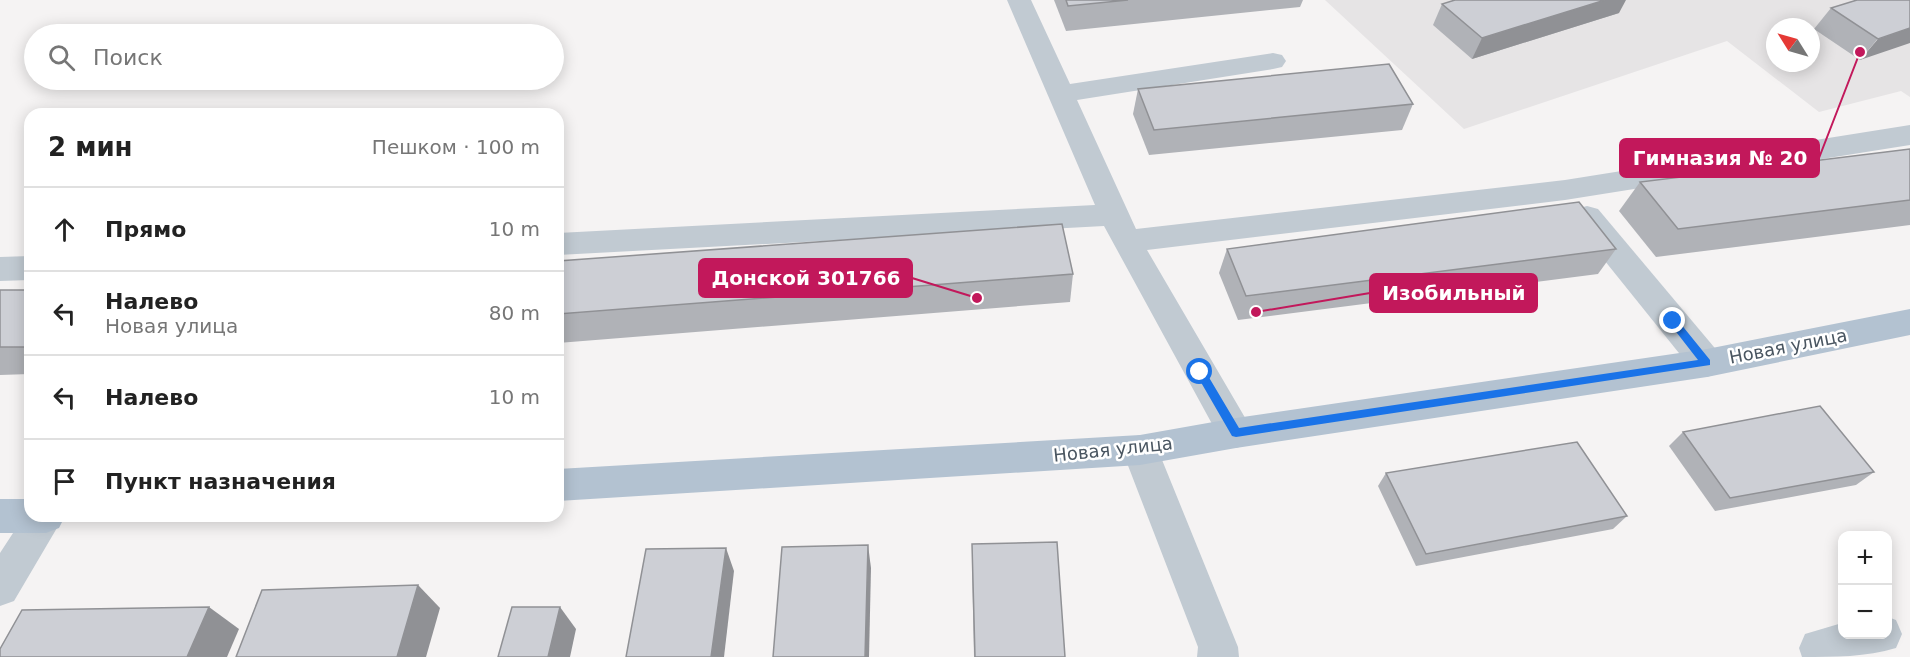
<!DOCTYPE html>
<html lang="ru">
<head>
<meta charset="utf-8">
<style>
  :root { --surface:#fff; --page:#f2f2f2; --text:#222; --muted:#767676; --line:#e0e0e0 }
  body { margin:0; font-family:"DejaVu Sans",sans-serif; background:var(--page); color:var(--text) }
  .controls { position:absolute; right:18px; bottom:18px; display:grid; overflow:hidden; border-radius:12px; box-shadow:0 3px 15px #0003 }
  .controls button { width:54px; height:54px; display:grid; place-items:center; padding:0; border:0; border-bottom:2px solid var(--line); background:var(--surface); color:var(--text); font:30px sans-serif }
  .compass { position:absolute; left:1766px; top:18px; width:54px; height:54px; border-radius:50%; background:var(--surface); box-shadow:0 3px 15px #0003; rotate:307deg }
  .stop { position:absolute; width:18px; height:18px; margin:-14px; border:4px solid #1a73e8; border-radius:50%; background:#fff }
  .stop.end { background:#1a73e8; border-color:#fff; box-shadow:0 2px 6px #0008 }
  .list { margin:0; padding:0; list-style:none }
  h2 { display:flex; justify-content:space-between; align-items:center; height:78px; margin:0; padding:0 24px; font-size:26px }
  h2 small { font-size:20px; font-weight:400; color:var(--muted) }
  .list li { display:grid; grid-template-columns:39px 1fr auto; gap:18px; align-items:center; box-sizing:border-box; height:84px; padding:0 24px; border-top:2px solid var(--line) }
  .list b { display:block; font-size:22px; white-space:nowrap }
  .list p { margin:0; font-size:20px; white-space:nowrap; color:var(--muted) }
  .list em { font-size:20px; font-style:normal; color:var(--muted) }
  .icon { flex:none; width:33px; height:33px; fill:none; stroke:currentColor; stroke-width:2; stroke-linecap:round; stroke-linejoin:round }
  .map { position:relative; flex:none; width:1910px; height:657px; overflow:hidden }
  .search { position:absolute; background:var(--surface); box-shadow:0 3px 15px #0003; left:24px; top:24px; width:540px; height:66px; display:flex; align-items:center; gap:15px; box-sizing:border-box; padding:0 21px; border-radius:33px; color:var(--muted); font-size:22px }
  .panel { position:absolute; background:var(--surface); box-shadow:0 3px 15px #0003; left:24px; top:108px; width:540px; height:414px; border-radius:18px }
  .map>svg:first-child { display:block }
  .education { fill:#e6e4e5; fill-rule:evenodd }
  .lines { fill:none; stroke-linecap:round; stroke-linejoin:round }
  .minor { fill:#c1cad2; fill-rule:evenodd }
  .major { fill:#b3c2d1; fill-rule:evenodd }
  .wall { fill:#b0b2b7 }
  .shaded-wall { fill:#909195 }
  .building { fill:#cdcfd5; stroke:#909195; stroke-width:1.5 }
  .route { fill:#1a73e8 }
  .labels { text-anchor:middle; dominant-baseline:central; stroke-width:5; stroke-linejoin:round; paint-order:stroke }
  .street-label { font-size:18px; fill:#4a5661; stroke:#fff }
  .leader { fill:none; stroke:#c2185b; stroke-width:2 }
  .callout-dot { fill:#c2185b; stroke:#fff; stroke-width:2 }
  .callout { fill:#c2185b; stroke:#c2185b; stroke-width:2 }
  .callout-label { font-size:20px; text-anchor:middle; font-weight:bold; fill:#fff }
</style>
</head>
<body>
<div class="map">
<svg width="1910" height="657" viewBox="0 0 1910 657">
  <rect width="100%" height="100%" fill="#f5f3f3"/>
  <path class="education" d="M 1325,0 L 1910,0 L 1910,97 L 1901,91 L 1819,112 L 1727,41 L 1464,129 ZM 1775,27 L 1811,27 L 1811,63 L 1775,63 Z"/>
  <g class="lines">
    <g class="minor">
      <path d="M 1007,0 L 1031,0 L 1070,84 L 1273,53 L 1282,55 L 1286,61 L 1282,67 L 1273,69 L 1077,100 L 1136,229 L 1565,180 L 1910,125 L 1910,145 L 1565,200 L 1147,250 L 1254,433 L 1249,444 L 1236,448 L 1223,444 L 1104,226 L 558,255 L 558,233 L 1095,205 Z"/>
      <path d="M 1587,206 L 1598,209 L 1719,353 L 1724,363 L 1719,373 L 1707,377 L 1695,373 L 1576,225 L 1572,217 L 1576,209 Z"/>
      <path d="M 30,256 L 30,280 L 0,281 L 0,257 Z"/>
      <path d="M 1140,435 L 1153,439 L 1158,450 L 1238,647 L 1239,657 L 1197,657 L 1198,647 L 1122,450 L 1127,439 Z"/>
      <path d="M 30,507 L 30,516 L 64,516 L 14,601 L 0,606 L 0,553 Z"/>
      <path d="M 1888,617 L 1896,620 L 1902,634 L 1896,648 C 1866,657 1835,657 1802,657 L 1799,648 L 1805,634 L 1842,623 L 1842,634 L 1888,634 Z"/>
    </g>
    <g class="major">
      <path d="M 1910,309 L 1910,335 L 1707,377 L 1236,448 L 1140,465 L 558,501 L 558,469 L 1140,435 L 1236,418 L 1707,349 Z"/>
      <path d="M 0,499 L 30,499 L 30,516 L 65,516 L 59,528 L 46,533 L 0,533 Z"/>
    </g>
  </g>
  <g class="wall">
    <path d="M 1054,0 L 1303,0 L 1300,7 L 1066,31 Z"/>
    <path d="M 1910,0 L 1860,60 L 1814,29 L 1831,8 Z"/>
    <path d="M 1442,4 L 1619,13 L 1472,59 L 1433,25 Z"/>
    <path d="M 1138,89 L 1413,104 L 1402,130 L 1149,155 L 1133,114 Z"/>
    <path d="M 1910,149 L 1910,225 L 1656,257 L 1619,211 L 1640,182 Z"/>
    <path d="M 1227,249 L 1616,249 L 1598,274 L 1238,320 L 1219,273 Z"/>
    <path d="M 558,261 L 1073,274 L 1070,302 L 558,343 Z"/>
    <path d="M 0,290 L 30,290 L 30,374 L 0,375 Z"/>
    <path d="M 1683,432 L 1874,472 L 1856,485 L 1715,511 L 1669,446 Z"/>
    <path d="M 1386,473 L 1627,516 L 1613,529 L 1416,566 L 1378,486 Z"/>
    <path d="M 972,544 L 1065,657 L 974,657 L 972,567 Z"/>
  </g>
  <g class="shaded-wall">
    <path d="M 1605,0 L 1626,0 L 1619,13 L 1472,59 L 1482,38 Z"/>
    <path d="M 1910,28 L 1910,43 L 1860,60 L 1878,39 Z"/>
    <path d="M 868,545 L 871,568 L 869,657 L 865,657 Z"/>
    <path d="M 726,548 L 734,571 L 724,657 L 711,657 Z"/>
    <path d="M 418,585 L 440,608 L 426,657 L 397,657 Z"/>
    <path d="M 209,607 L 239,629 L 227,657 L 187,657 Z"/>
    <path d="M 560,607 L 576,629 L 570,657 L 548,657 Z"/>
  </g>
  <g class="building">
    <path d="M 1066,0 L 1128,0 L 1068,6 Z"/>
    <path d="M 1455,0 L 1605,0 L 1482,38 L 1442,4 Z"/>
    <path d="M 1857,0 L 1910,0 L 1910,28 L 1878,39 L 1831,8 Z"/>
    <path d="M 1389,64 L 1413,104 L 1154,130 L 1138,89 Z"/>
    <path d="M 1910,149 L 1910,200 L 1678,229 L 1640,182 Z"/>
    <path d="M 1579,202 L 1616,249 L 1246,296 L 1227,249 Z"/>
    <path d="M 1062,224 L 1073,274 L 558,314 L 558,261 Z"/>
    <rect x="0" y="290" width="30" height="57"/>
    <path d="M 1820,406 L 1874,472 L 1730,498 L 1683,432 Z"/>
    <path d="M 1577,442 L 1627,516 L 1426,554 L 1386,473 Z"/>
    <path d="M 1057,542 L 1065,657 L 975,657 L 972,544 Z"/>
    <path d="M 868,545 L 865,657 L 773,657 L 782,547 Z"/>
    <path d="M 726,548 L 711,657 L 626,657 L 646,549 Z"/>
    <path d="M 418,585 L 397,657 L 236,657 L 262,590 Z"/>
    <path d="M 209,607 L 187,657 L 0,657 L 0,649 L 22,610 Z"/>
    <path d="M 512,607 L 560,607 L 548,657 L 498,657 Z"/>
  </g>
  <path class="route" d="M 1673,317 L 1676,318 L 1710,360 L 1710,365 L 1236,437 L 1232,436 L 1195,372 L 1197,369 L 1204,369 L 1239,428 L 1698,360 L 1670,324 L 1668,321 Z"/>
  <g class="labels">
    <g class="street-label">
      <text transform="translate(1788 346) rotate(-11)">Новая улица</text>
      <text transform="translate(1113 449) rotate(-6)">Новая улица</text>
    </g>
  </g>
  <path class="leader" d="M1860 52L1819 158M977 298L912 278M1256 312L1370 293"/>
  <g class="callout-dot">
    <circle cx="1860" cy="52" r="6"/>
    <circle cx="977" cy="298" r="6"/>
    <circle cx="1256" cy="312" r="6"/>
  </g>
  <g class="callout">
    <rect x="1620" y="139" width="199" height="38" rx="6"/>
    <rect x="699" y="259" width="213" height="38" rx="6"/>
    <rect x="1370" y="274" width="167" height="38" rx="6"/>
  </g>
  <g class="callout-label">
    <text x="1720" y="165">Гимназия № 20</text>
    <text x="806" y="285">Донской 301766</text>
    <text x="1454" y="300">Изобильный</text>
  </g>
</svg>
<div class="controls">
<button>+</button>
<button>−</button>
</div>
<svg class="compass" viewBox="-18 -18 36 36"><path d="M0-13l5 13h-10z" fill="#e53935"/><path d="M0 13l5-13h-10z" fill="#767676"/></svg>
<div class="stop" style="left:1200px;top:372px"></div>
<div class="stop end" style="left:1673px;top:321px"></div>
<div class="search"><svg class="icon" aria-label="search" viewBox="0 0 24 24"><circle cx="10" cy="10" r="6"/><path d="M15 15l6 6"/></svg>Поиск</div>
<section class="panel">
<h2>2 мин<small>Пешком · 100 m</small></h2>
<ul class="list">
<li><svg class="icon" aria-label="ahead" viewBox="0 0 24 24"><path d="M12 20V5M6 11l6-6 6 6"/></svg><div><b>Прямо</b></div><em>10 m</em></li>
<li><svg class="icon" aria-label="left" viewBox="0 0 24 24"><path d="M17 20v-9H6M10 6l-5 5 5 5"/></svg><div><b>Налево</b><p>Новая улица</p></div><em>80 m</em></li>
<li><svg class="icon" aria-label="left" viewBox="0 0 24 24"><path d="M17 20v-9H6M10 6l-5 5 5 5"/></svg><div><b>Налево</b></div><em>10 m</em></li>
<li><svg class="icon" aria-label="arrive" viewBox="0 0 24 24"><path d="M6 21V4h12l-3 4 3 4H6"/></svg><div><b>Пункт назначения</b></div></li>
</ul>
</section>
</div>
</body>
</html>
